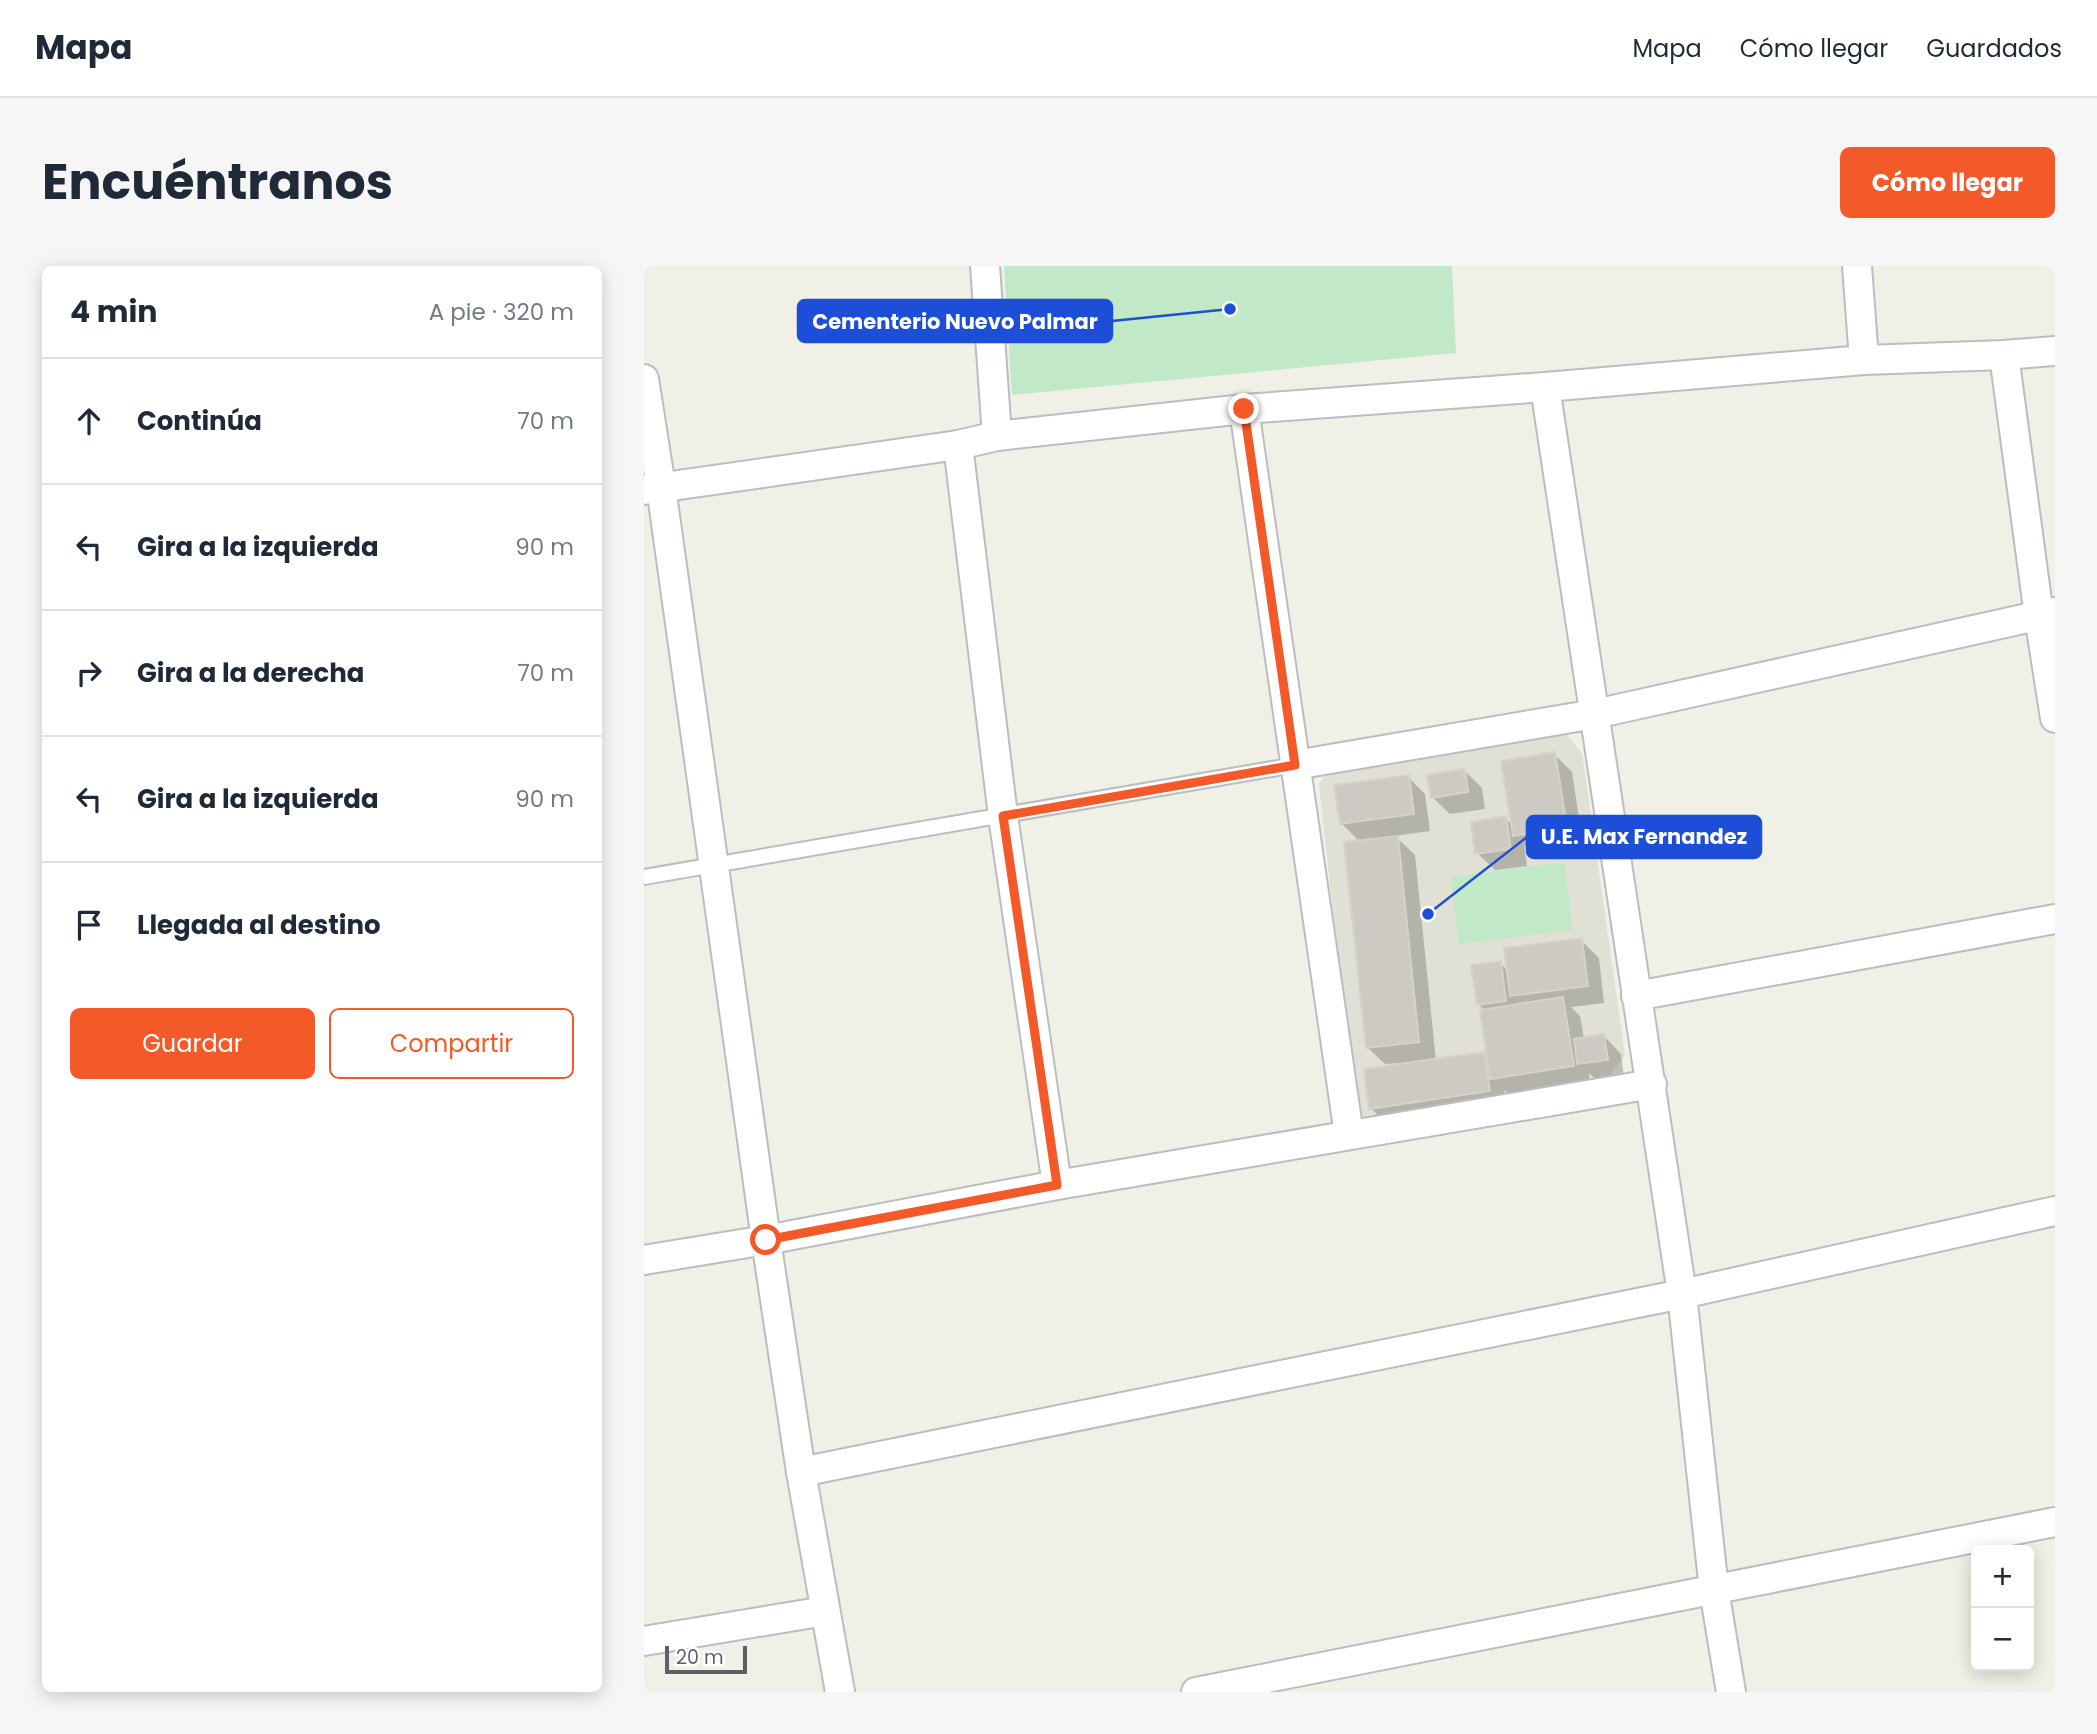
<!DOCTYPE html>
<html lang="es">
<head>
<meta charset="utf-8">
<style>
  :root { --surface:#fff; --page:#f6f6f7; --text:#1f2937; --muted:#747a83; --line:#e0e1e3; --accent:#f45929 }
  body { margin:0; font-family:Poppins,sans-serif; background:var(--page); color:var(--text) }
  .controls { position:absolute; right:21px; bottom:21px; display:grid; overflow:hidden; border-radius:10px; box-shadow:0 4px 18px #0003 }
  .controls button { width:63px; height:63px; display:grid; place-items:center; padding:0; border:0; border-bottom:2px solid var(--line); background:var(--surface); color:var(--text); font:35px sans-serif }
  .scale { position:absolute; left:21px; bottom:18px; width:82px; box-sizing:border-box; padding-left:7px; border:4px solid #5d6067; border-top:0; font-size:19px; line-height:24px; white-space:nowrap; color:#5d6067; -webkit-text-stroke:5px #fff; paint-order:stroke }
  .stop { position:absolute; width:21px; height:21px; margin:-16px; border:5px solid #f45929; border-radius:50%; background:#fff }
  .stop.end { background:#f45929; border-color:#fff; box-shadow:0 2px 7px #0008 }
  .list { margin:0; padding:0; list-style:none }
  h2 { display:flex; justify-content:space-between; align-items:center; height:91px; margin:0; padding:0 28px; font-size:30px }
  h2 small { font-size:23px; font-weight:400; color:var(--muted) }
  .list li { display:grid; grid-template-columns:46px 1fr auto; gap:21px; align-items:center; box-sizing:border-box; height:126px; padding:0 28px; border-top:2px solid var(--line) }
  .list b { display:block; font-size:26px; white-space:nowrap }
  .list em { font-size:23px; font-style:normal; color:var(--muted) }
  .actions { display:flex; gap:14px; padding:21px 28px }
  .actions a { flex:1; padding:16px 0; border:2px solid var(--accent); border-radius:10px; text-align:center; font-size:24px; color:var(--accent) }
  .actions .main { background:var(--accent); color:#fff }
  .icon { flex:none; width:38px; height:38px; fill:none; stroke:currentColor; stroke-width:2; stroke-linecap:round; stroke-linejoin:round }
  .map { position:relative; flex:none; width:1411px; height:1426px; overflow:hidden; border-radius:10px }
  header { display:flex; align-items:center; gap:42px; box-sizing:border-box; height:98px; padding:0 35px; background:var(--surface); border-bottom:2px solid var(--line) }
  header strong { font-size:33px }
  nav { display:flex; gap:38px; margin-inline-start:auto; font-size:24px }
  .intro { display:flex; align-items:center; justify-content:space-between; box-sizing:border-box; height:168px; padding:0 42px }
  h1 { margin:0; font-size:49px }
  .button { padding:18px 32px; border-radius:10px; background:var(--accent); color:#fff; font-size:24px; font-weight:700 }
  main { display:flex; gap:42px; padding:0 42px }
  aside { flex:1; background:var(--surface); border-radius:10px; box-shadow:0 4px 18px #0003 }
  .map>svg:first-child { display:block }
  .education { fill:#e1e0d4 }
  .green { fill:#c1e9c8 }
  .shadow { fill:#0003 }
  .building { fill:#cccac3; stroke:#d6d3c4; stroke-width:2 }
  .lines { fill:none; stroke-linecap:round; stroke-linejoin:round }
  .service-casing { stroke:#babdc2; stroke-width:18 }
  .minor-casing { stroke:#babdc2; stroke-width:32 }
  .service { stroke:#fff; stroke-width:14 }
  .minor { stroke:#fff; stroke-width:28 }
  .route { stroke:#f45929; stroke-width:9 }
  .leader { fill:none; stroke:#1d4ed8; stroke-width:2.5 }
  .callout-dot { fill:#1d4ed8; stroke:#fff; stroke-width:2.5 }
  .callout { fill:#1d4ed8; stroke:#1d4ed8; stroke-width:2.5 }
  .callout-label { font-size:21px; text-anchor:middle; font-weight:bold; fill:#fff }
</style>
</head>
<body>
<header>
<strong>Mapa</strong>
<nav><a>Mapa</a><a>Cómo llegar</a><a>Guardados</a></nav>
</header>
<div class="intro"><h1>Encuéntranos</h1><a class="button">Cómo llegar</a></div>
<main>
<aside>
<h2>4 min<small>A pie · 320 m</small></h2>
<ul class="list">
<li><svg class="icon" aria-label="ahead" viewBox="0 0 24 24"><path d="M12 20V5M6 11l6-6 6 6"/></svg><div><b>Continúa</b></div><em>70 m</em></li>
<li><svg class="icon" aria-label="left" viewBox="0 0 24 24"><path d="M17 20v-9H6M10 6l-5 5 5 5"/></svg><div><b>Gira a la izquierda</b></div><em>90 m</em></li>
<li><svg class="icon" aria-label="right" viewBox="0 0 24 24"><path d="M7 20v-9h11M14 6l5 5-5 5"/></svg><div><b>Gira a la derecha</b></div><em>70 m</em></li>
<li><svg class="icon" aria-label="left" viewBox="0 0 24 24"><path d="M17 20v-9H6M10 6l-5 5 5 5"/></svg><div><b>Gira a la izquierda</b></div><em>90 m</em></li>
<li><svg class="icon" aria-label="arrive" viewBox="0 0 24 24"><path d="M6 21V4h12l-3 4 3 4H6"/></svg><div><b>Llegada al destino</b></div></li>
</ul>
<div class="actions"><a class="main">Guardar</a><a>Compartir</a></div>
</aside>
<div class="map">
<svg width="1411" height="1426" viewBox="0 0 1411 1426">
  <rect width="100%" height="100%" fill="#f1f0e6"/>
  <path class="education" d="M 921,467 L 938,487 L 981,789 L 965,810 L 722,852 L 711,845 L 675,518 L 684,505 Z"/>
  <g class="green">
    <path d="M 360,0 L 808,0 L 812,87 L 368,129 Z"/>
    <path d="M 920,596 L 929,664 L 815,678 L 807,611 Z"/>
  </g>
  <g class="shadow">
    <path d="M 910,488 L 928,506 L 939,578 L 888,586 L 880,579 L 883,600 L 851,604 L 833,587 L 861,552 L 869,560 Z"/>
    <path d="M 821,505 L 838,522 L 841,543 L 806,548 L 788,531 Z"/>
    <path d="M 764,511 L 781,528 L 786,565 L 751,570 L 771,589 L 792,795 L 840,788 L 845,794 L 841,745 L 834,738 L 856,697 L 865,706 L 937,674 L 955,692 L 960,737 L 927,741 L 936,750 L 940,773 L 960,770 L 977,788 L 980,811 L 953,815 L 945,807 L 946,817 L 866,830 L 860,824 L 862,842 L 744,860 L 727,842 L 756,800 L 756,797 L 741,798 L 723,781 L 716,576 L 697,557 Z"/>
  </g>
  <g class="building">
    <path d="M 911,486 L 923,561 L 869,570 L 857,495 Z"/>
    <path d="M 821,503 L 824,526 L 787,532 L 783,509 Z"/>
    <path d="M 765,509 L 770,548 L 696,558 L 690,519 Z"/>
    <path d="M 862,550 L 867,583 L 831,588 L 827,556 Z"/>
    <path d="M 754,570 L 775,776 L 722,782 L 700,576 Z"/>
    <path d="M 938,672 L 944,720 L 866,730 L 860,682 Z"/>
    <path d="M 857,695 L 862,735 L 833,739 L 827,699 Z"/>
    <path d="M 919,731 L 930,800 L 846,813 L 836,744 Z"/>
    <path d="M 960,768 L 964,794 L 933,798 L 930,773 Z"/>
    <path d="M 840,786 L 846,825 L 725,843 L 720,803 Z"/>
  </g>
  <g class="lines">
    <g class="service-casing">
      <path id="service" d="M 0,611 L 651,499"/>
    </g>
    <g class="minor-casing">
      <g id="minor">
        <path d="M 341,0 L 353,170"/>
        <path d="M 1213,0 L 1220,94"/>
        <path d="M 1360,89 L 1395,350 L 1411,452"/>
        <path d="M 0,113 L 17,221 L 122,974 L 157,1206 L 196,1426"/>
        <path d="M 901,121 L 1038,1028 L 1070,1324 L 1087,1426"/>
        <path d="M 600,143 L 705,869"/>
        <path d="M 314,179 L 359,550 L 413,919"/>
        <path d="M 0,224 L 314,179 L 353,170 L 600,143 L 901,121 L 1220,94 L 1360,89 L 1411,85"/>
        <path d="M 651,499 L 951,448 L 1411,346"/>
        <path d="M 992,730 L 1411,653"/>
        <path d="M 0,994 L 122,974 L 413,919 L 1008,818"/>
        <path d="M 157,1206 L 1038,1028 L 1411,945"/>
        <path d="M 0,1375 L 181,1345"/>
        <path d="M 552,1426 L 1411,1256"/>
      </g>
    </g>
    <use href="#service" class="service"/>
    <use href="#minor" class="minor"/>
  </g>
  <g class="lines">
    <path class="route" d="M 122,974 L 413,919 L 359,550 L 651,499 L 600,143"/>
  </g>
  <path class="leader" d="M586 43L468 55M784 648L883 571"/>
  <g class="callout-dot">
    <circle cx="586" cy="43" r="7"/>
    <circle cx="784" cy="648" r="7"/>
  </g>
  <g class="callout">
    <rect x="154" y="34" width="314" height="42" rx="7"/>
    <rect x="883" y="550" width="234" height="42" rx="7"/>
  </g>
  <g class="callout-label">
    <text x="311" y="63">Cementerio Nuevo Palmar</text>
    <text x="1000" y="578">U.E. Max Fernandez</text>
  </g>
</svg>
<div class="controls">
<button>+</button>
<button>−</button>
</div>
<div class="scale">20 m</div>
<div class="stop" style="left:122px;top:974px"></div>
<div class="stop end" style="left:600px;top:143px"></div>
</div>
</main>
</body>
</html>
